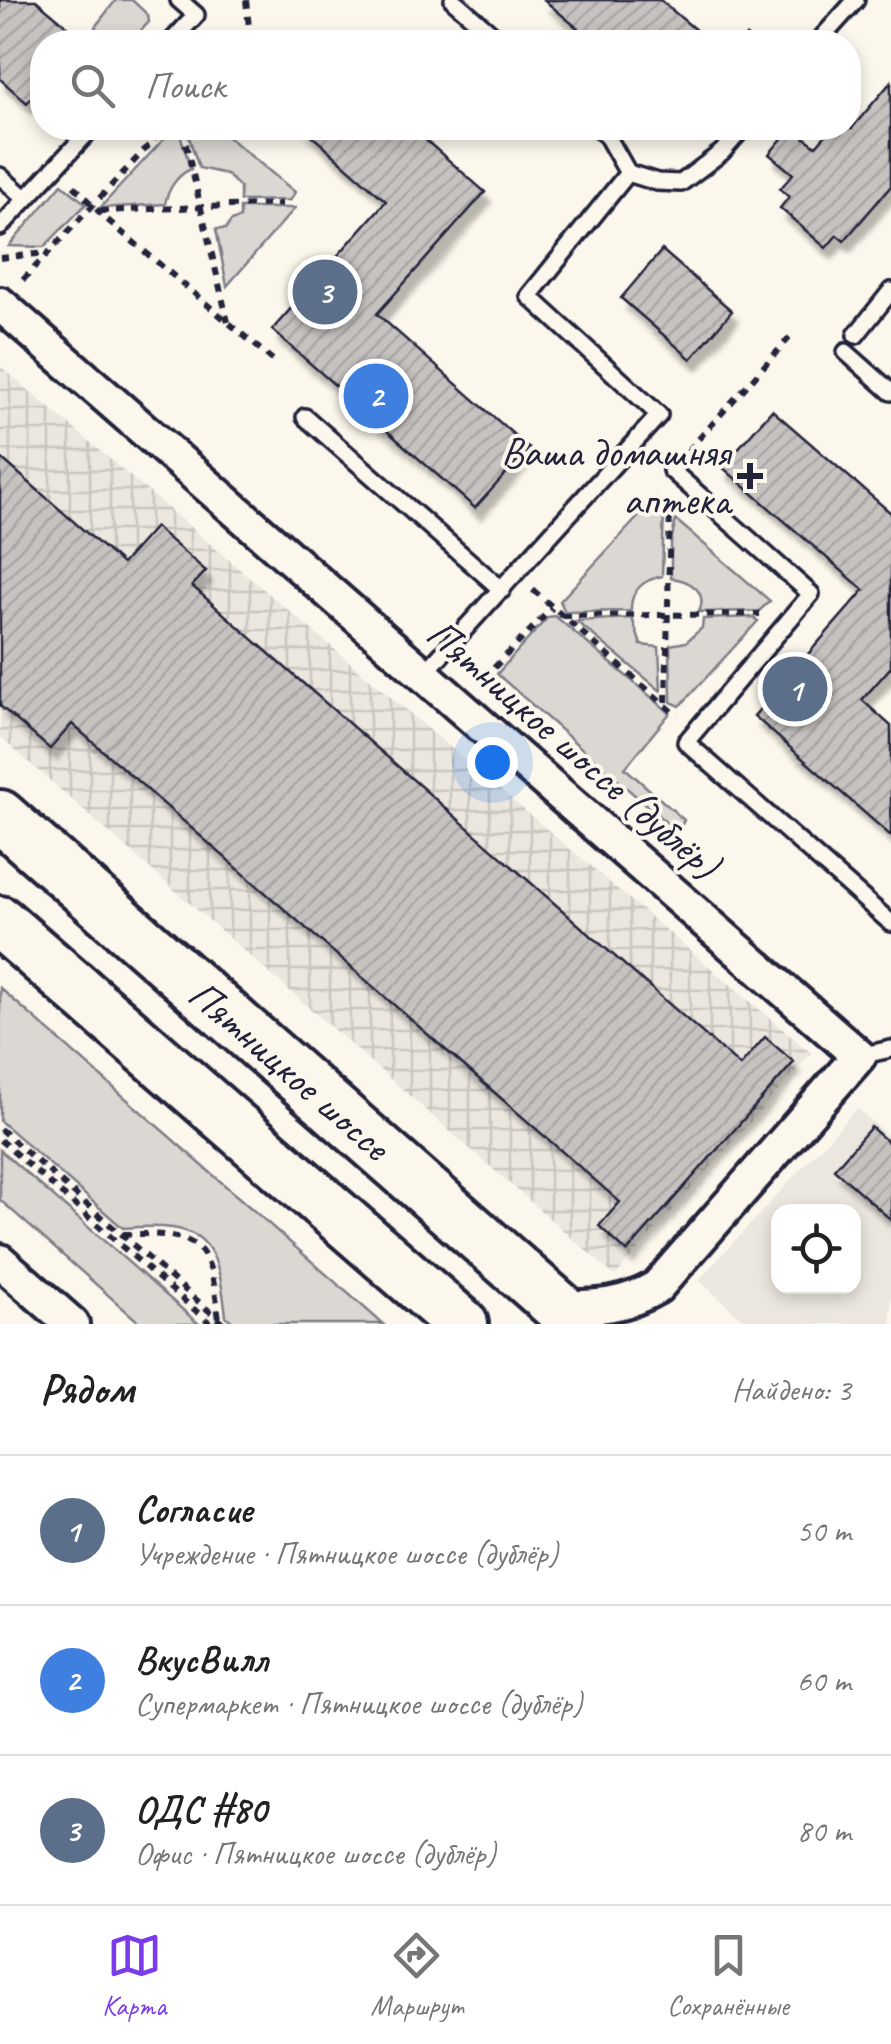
<!DOCTYPE html>
<html lang="ru">
<head>
<meta charset="utf-8">
<style>
  :root { --surface:#fff; --page:#f6f6f6; --text:#222; --muted:#767676; --line:#e0e0e0; --accent:#7c3aed }
  body { margin:0; font-family:Caveat,sans-serif; background:var(--page); color:var(--text) }
  .controls { position:absolute; right:30px; bottom:30px; display:grid; overflow:hidden; border-radius:20px; box-shadow:0 5px 15px #0003 }
  .controls button { width:90px; height:90px; display:grid; place-items:center; padding:0; border:0; border-bottom:2px solid var(--line); background:var(--surface); color:var(--text); font:50px sans-serif }
  .you { position:absolute; left:492px; top:762px; width:35px; height:35px; margin:-25px; border:8px solid #fff; border-radius:50%; background:#1a73e8; box-shadow:0 0 0 15px #1a73e833 }
  .badge { display:grid; place-items:center; width:65px; height:65px; border-radius:50%; background:var(--accent); color:#fff; font-size:32px; font-weight:700 }
  .pin { position:absolute; translate:-50% -50%; border:5px solid #fff; box-shadow:0 2px 10px #0006 }
  .list { margin:0; padding:0; list-style:none }
  h2 { display:flex; justify-content:space-between; align-items:center; height:130px; margin:0; padding:0 40px; font-size:42px }
  h2 small { font-size:32px; font-weight:400; color:var(--muted) }
  .list li { display:grid; grid-template-columns:65px 1fr auto; gap:30px; align-items:center; box-sizing:border-box; height:150px; padding:0 40px; border-top:2px solid var(--line) }
  .list b { display:block; font-size:38px; white-space:nowrap }
  .list p { margin:0; font-size:32px; white-space:nowrap; color:var(--muted) }
  .list em { font-size:32px; font-style:normal; color:var(--muted) }
  .icon { flex:none; width:55px; height:55px; fill:none; stroke:currentColor; stroke-width:2; stroke-linecap:round; stroke-linejoin:round }
  .map { position:relative; flex:none; width:891px; height:1324px; overflow:hidden }
  .search { position:absolute; background:var(--surface); box-shadow:0 5px 15px #0003; left:30px; right:30px; top:30px; height:110px; display:flex; align-items:center; gap:25px; box-sizing:border-box; padding:0 35px; border-radius:40px; color:var(--muted); font-size:38px }
  .sheet { height:580px; background:var(--surface) }
  nav { display:flex; justify-content:space-around; align-items:center; box-sizing:border-box; height:140px; border-top:2px solid var(--line); background:var(--surface); font-size:28px; color:var(--muted) }
  nav a { display:grid; justify-items:center; gap:5px }
  nav .on { color:var(--accent) }
  .map>svg:first-child { display:block }
  .built { fill:#ebe7df; fill-rule:evenodd }
  .industrial { fill:url(#industrial-grid) }
  .green { fill:#dbd8d3; stroke:#7e7d87; stroke-width:2.5 }
  .building { fill:url(#building-hatch); stroke:#22223b; stroke-width:2.5; filter:url(#shadow) }
  .lines { fill:none; stroke-linecap:round; stroke-linejoin:round }
  .service-casing { stroke:#22223b; stroke-width:22 }
  .minor-casing { stroke:#22223b; stroke-width:40 }
  .primary-casing { stroke:#22223b; stroke-width:58 }
  .path { stroke:#22223b; stroke-width:6; stroke-dasharray:8 8; stroke-linecap:butt }
  .service { stroke:#fbf7ec; stroke-width:15 }
  .minor { stroke:#fbf7ec; stroke-width:32 }
  .primary { stroke:#fbf7ec; stroke-width:50 }
  .poi-dot { fill:#22223b; stroke:#fbf7ec; stroke-width:4 }
  .labels { text-anchor:middle; dominant-baseline:central; stroke-width:8; stroke-linejoin:round; paint-order:stroke }
  .poi-label { font-size:42px; fill:#22223b; stroke:#fbf7ec; text-anchor:end }
  .street-label { font-size:42px; fill:#22223b; stroke:#fbf7ec }
</style>
</head>
<body>
<div class="map">
<svg width="891" height="1324" viewBox="0 0 891 1324">
  <defs>
    <pattern id="industrial-grid" width="8" height="8" patternUnits="userSpaceOnUse" patternTransform="scale(2.5)"><rect width="8" height="8" fill="#ebe7df"/><path d="M0 4h8M4 0v8" fill="none" stroke="#c9c6c0"/></pattern>
    <pattern id="building-hatch" width="6" height="6" patternUnits="userSpaceOnUse" patternTransform="scale(2.5)"><rect width="6" height="6" fill="#c6c2c0"/><path d="M-1 1l2-2M0 6l6-6M5 7l2-2" fill="none" stroke="#aaa6a6"/></pattern>
    <filter id="shadow"><feDropShadow dx="6" dy="11" stdDeviation="2.5" flood-color="#0004"/></filter>
  </defs>
  <rect width="100%" height="100%" fill="#fbf7ec"/>
  <filter id="ink" filterUnits="userSpaceOnUse"><feTurbulence type="fractalNoise" baseFrequency=".01" numOctaves="2"/><feDisplacementMap in="SourceGraphic" scale="20" xChannelSelector="R" yChannelSelector="G"/><feConvolveMatrix kernelMatrix="1 2 1 2 8 2 1 2 1" color-interpolation-filters="sRGB"/></filter>
  <g filter="url(#ink)">
    <path class="built" d="M 857,1108 L 891,1139 L 891,1324 L 748,1324 L 699,1280 ZM 778,1212 L 854,1212 L 854,1286 L 778,1286 Z"/>
    <path class="industrial" d="M 0,366 L 811,1053 L 615,1276 L 0,737 Z"/>
    <g class="green">
      <path d="M 116,0 L 132,0 L 148,15 L 149,22 L 130,42 L 103,42 L 102,34 L 95,27 Z"/>
      <path d="M 174,128 L 178,128 L 191,169 C 177,175 168,189 165,204 L 100,208 Z"/>
      <path d="M 186,128 L 217,128 L 295,192 L 290,200 L 240,201 L 240,187 L 226,174 L 199,168 Z"/>
      <path d="M 62,184 L 86,204 L 44,247 L 9,246 Z"/>
      <path d="M 240,208 L 295,208 L 227,286 L 216,229 L 226,229 L 231,221 L 240,218 Z"/>
      <path d="M 656,498 L 664,507 L 662,576 C 643,580 630,591 631,611 L 565,612 L 560,601 Z"/>
      <path d="M 676,520 L 770,601 L 759,611 L 699,612 C 708,591 690,580 671,578 L 671,541 Z"/>
      <path d="M 555,616 L 670,713 L 625,768 L 684,820 L 678,833 L 497,674 L 548,617 Z"/>
      <path d="M 752,617 L 758,621 L 680,706 L 671,702 L 670,645 L 686,642 L 702,628 L 703,619 Z"/>
      <path d="M 632,618 L 641,645 L 659,647 L 661,691 L 576,621 Z"/>
      <path d="M 0,988 L 383,1324 L 235,1324 L 226,1316 C 217,1237 205,1222 123,1228 L 0,1121 Z"/>
      <path d="M 0,1150 L 199,1324 L 141,1324 L 0,1200 Z"/>
    </g>
    <g class="building">
      <path d="M 0,0 L 36,0 L 86,42 L 42,42 L 42,85 L 27,103 L 0,79 Z"/>
      <path d="M 544,0 L 660,0 L 710,42 L 594,42 Z"/>
      <path d="M 891,82 L 891,186 L 844,241 L 837,235 L 826,248 L 780,208 L 789,197 L 780,189 L 793,174 L 769,154 L 791,128 L 816,146 L 832,128 L 852,128 Z"/>
      <path d="M 303,128 L 412,128 L 485,192 L 377,314 L 529,448 L 475,508 L 272,330 L 386,201 Z"/>
      <path d="M 662,250 L 732,311 L 691,359 L 621,298 Z"/>
      <path d="M 772,410 L 891,513 L 891,667 L 862,700 L 891,726 L 891,836 L 754,716 L 864,590 L 722,467 Z"/>
      <path d="M 0,457 L 122,564 L 155,527 L 206,571 L 192,586 L 740,1066 L 765,1037 L 794,1062 L 627,1252 L 599,1226 L 620,1202 L 72,724 L 50,749 L 0,706 Z"/>
      <path d="M 871,1127 L 891,1145 L 891,1220 L 834,1169 Z"/>
    </g>
    <g class="lines">
      <g class="service-casing">
        <g id="service">
          <path d="M 453,0 L 501,42"/>
          <path d="M 171,42 L 196,15 L 179,0"/>
          <path d="M 818,42 L 856,0"/>
          <path d="M 628,173 L 657,182 L 681,183 L 722,152 L 743,128"/>
          <path d="M 0,176 L 26,199"/>
          <path d="M 0,227 L 92,128"/>
          <path d="M 856,335 L 891,291"/>
          <path d="M 846,352 L 891,392"/>
          <path d="M 305,417 L 502,590"/>
          <path d="M 671,470 L 811,594 L 686,742 L 891,923"/>
          <path d="M 423,675 L 659,415 L 529,296 L 628,173 L 607,136 L 597,128"/>
          <path d="M 859,1056 L 891,1049"/>
        </g>
      </g>
      <g class="minor-casing">
        <g id="minor">
          <path d="M 0,304 L 859,1056 L 657,1287 C 625,1306 596,1308 559,1307"/>
          <path d="M 0,1261 L 72,1324"/>
        </g>
      </g>
      <g class="primary-casing">
        <g id="primary">
          <path d="M 0,816 L 578,1324"/>
          <path d="M 0,922 L 462,1324"/>
        </g>
      </g>
      <g class="path">
        <path d="M 246,0 L 250,36"/>
        <path d="M 743,42 L 751,33"/>
        <path d="M 182,128 L 228,322"/>
        <path d="M 74,186 L 104,217 L 275,362"/>
        <path d="M 100,211 L 282,204"/>
        <path d="M 0,258 L 46,253"/>
        <path d="M 23,280 L 165,128"/>
        <path d="M 688,451 L 791,336"/>
        <path d="M 533,590 L 678,716"/>
        <path d="M 562,616 L 760,614"/>
        <path d="M 483,679 L 552,608"/>
        <path d="M 666,702 L 670,506"/>
        <path d="M 0,1129 L 224,1324"/>
        <path d="M 0,1140 L 211,1324"/>
        <path d="M 123,1234 C 202,1233 210,1241 219,1320"/>
      </g>
      <use href="#service" class="service"/>
      <use href="#minor" class="minor"/>
      <use href="#primary" class="primary"/>
    </g>
  </g>
  <path class="poi-dot" d="M745 461h10v10h10v10h-10v10h-10v-10h-10v-10h10z"/>
  <g class="labels">
    <g class="poi-label">
      <text x="730" y="452">Ваша домашняя<tspan x="730" dy="48">аптека</tspan></text>
    </g>
    <g class="street-label">
      <text transform="translate(573 749) rotate(41)">Пятницкое шоссе (дублёр)</text>
      <text transform="translate(289 1070) rotate(41)">Пятницкое шоссе</text>
    </g>
  </g>
</svg>
<div class="controls">
<button><svg class="icon" aria-label="locate" viewBox="0 0 24 24"><circle cx="12" cy="12" r="6"/><path d="M12 2v4M12 18v4M2 12h4M18 12h4"/></svg></button>
</div>
<div class="you"></div>
<div class="pin badge" style="left:795px;top:689px;background:#5c6f8a">1</div>
<div class="pin badge" style="left:376px;top:396px;background:#3f7fe0">2</div>
<div class="pin badge" style="left:325px;top:292px;background:#5c6f8a">3</div>
<div class="search"><svg class="icon" aria-label="search" viewBox="0 0 24 24"><circle cx="10" cy="10" r="6"/><path d="M15 15l6 6"/></svg>Поиск</div>
</div>
<section class="sheet">
<h2>Рядом<small>Найдено: 3</small></h2>
<ul class="list">
<li><span class="badge" style="background:#5c6f8a">1</span><div><b>Согласие</b><p>Учреждение · Пятницкое шоссе (дублёр)</p></div><em>50 m</em></li>
<li><span class="badge" style="background:#3f7fe0">2</span><div><b>ВкусВилл</b><p>Супермаркет · Пятницкое шоссе (дублёр)</p></div><em>60 m</em></li>
<li><span class="badge" style="background:#5c6f8a">3</span><div><b>ОДС #80</b><p>Офис · Пятницкое шоссе (дублёр)</p></div><em>80 m</em></li>
</ul>
</section>
<nav>
<a class="on"><svg class="icon" aria-label="map" viewBox="0 0 24 24"><path d="M3 6l6-2 6 2 6-2v14l-6 2-6-2-6 2zM9 4v14M15 6v14"/></svg>Карта</a>
<a><svg class="icon" aria-label="directions" viewBox="0 0 24 24"><path d="M12 3l9 9-9 9-9-9zM9 14v-3h6M13 9l2 2-2 2"/></svg>Маршрут</a>
<a><svg class="icon" aria-label="saved" viewBox="0 0 24 24"><path d="M7 4h10v16l-5-4-5 4z"/></svg>Сохранённые</a>
</nav>
</body>
</html>
